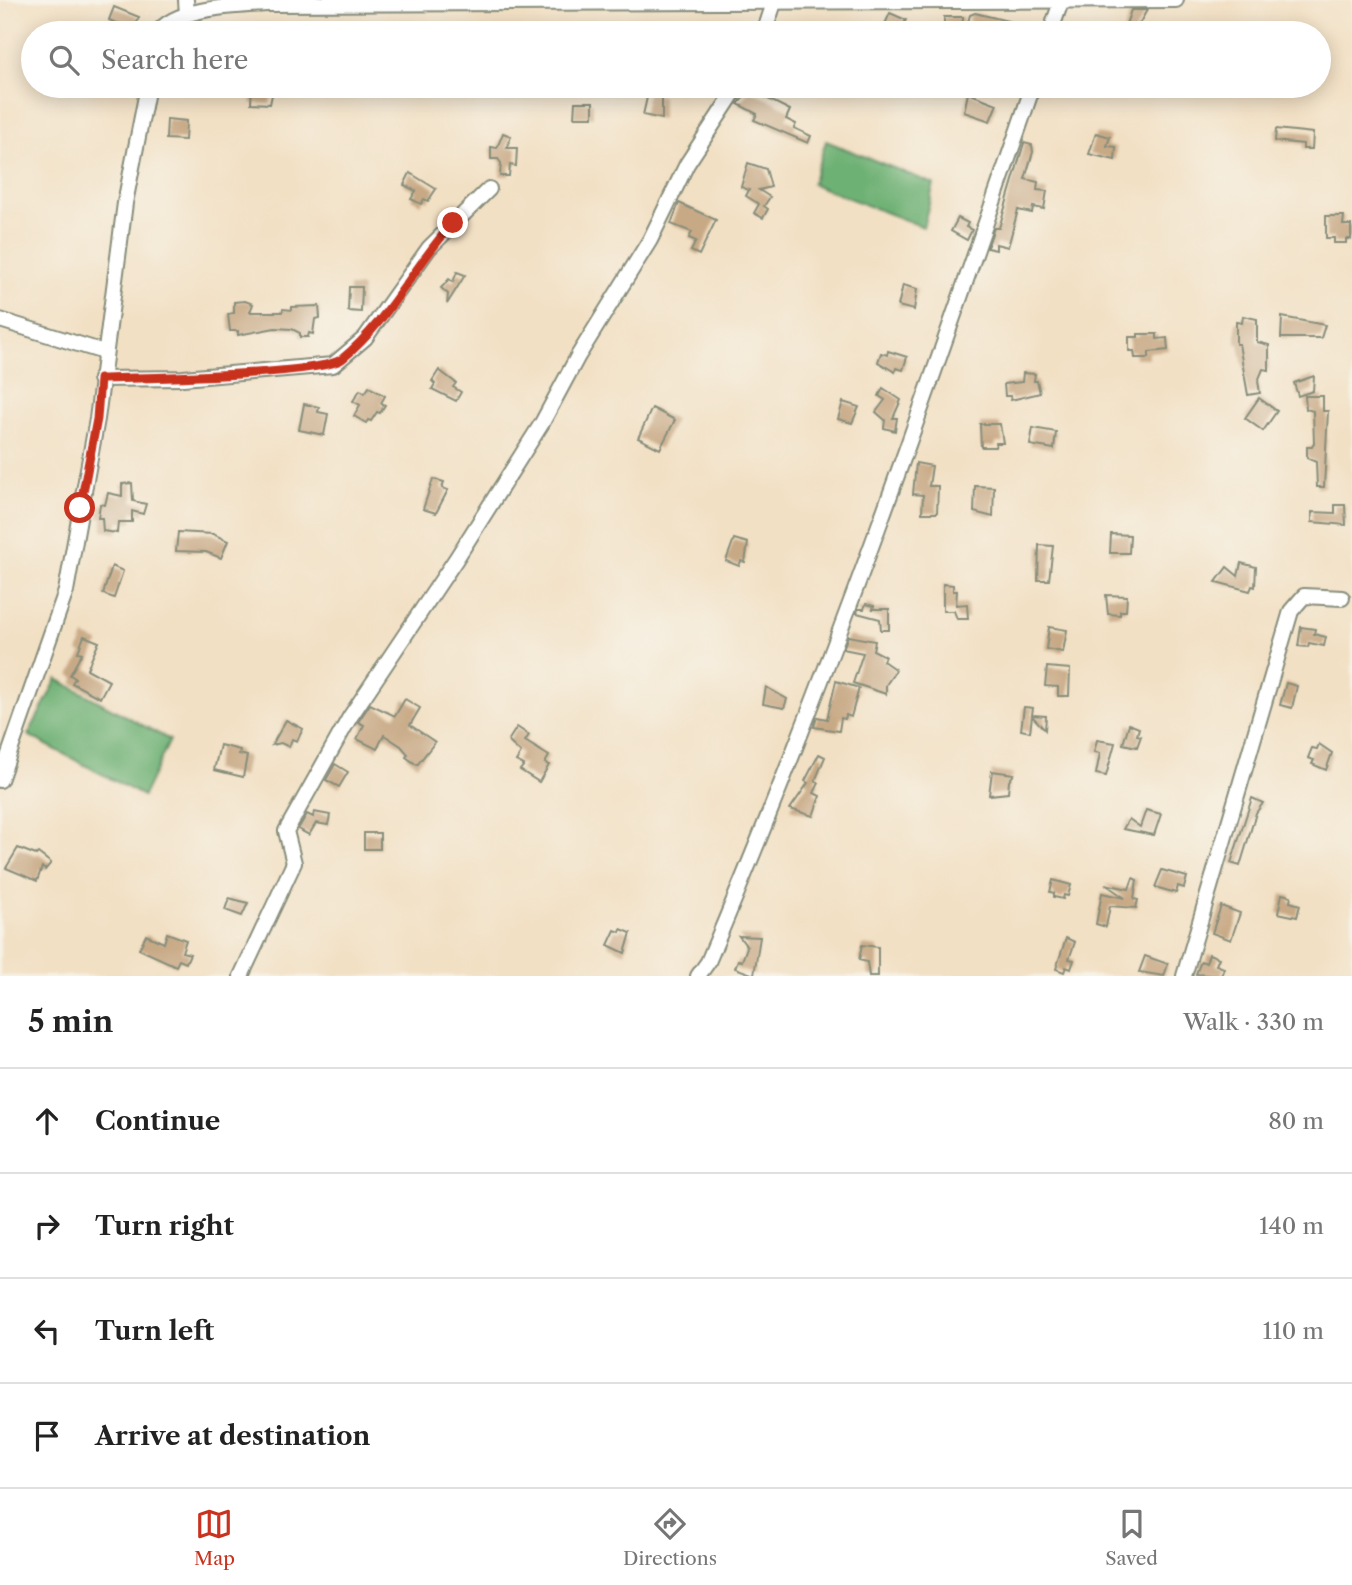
<!DOCTYPE html>
<html lang="en">
<head>
<meta charset="utf-8">
<style>
  :root { --surface:#fff; --page:#f2f2f2; --text:#222; --muted:#767676; --line:#e0e0e0; --accent:#c8321e }
  body { margin:0; font-family:"Libre Caslon Text",serif; background:var(--page); color:var(--text) }
  .stop { position:absolute; width:21px; height:21px; margin:-16px; border:5px solid #c8321e; border-radius:50%; background:#fff }
  .stop.end { background:#c8321e; border-color:#fff; box-shadow:0 2px 7px #0008 }
  .list { margin:0; padding:0; list-style:none }
  h2 { display:flex; justify-content:space-between; align-items:center; height:91px; margin:0; padding:0 28px; font-size:30px }
  h2 small { font-size:23px; font-weight:400; color:var(--muted) }
  .list li { display:grid; grid-template-columns:46px 1fr auto; gap:21px; align-items:center; box-sizing:border-box; height:105px; padding:0 28px; border-top:2px solid var(--line) }
  .list b { display:block; font-size:26px; white-space:nowrap }
  .list em { font-size:23px; font-style:normal; color:var(--muted) }
  .icon { flex:none; width:38px; height:38px; fill:none; stroke:currentColor; stroke-width:2; stroke-linecap:round; stroke-linejoin:round }
  .map { position:relative; flex:none; width:1352px; height:976px; overflow:hidden }
  .search { position:absolute; background:var(--surface); box-shadow:0 4px 18px #0003; left:21px; right:21px; top:21px; height:77px; display:flex; align-items:center; gap:18px; box-sizing:border-box; padding:0 24px; border-radius:38px; color:var(--muted); font-size:26px }
  .sheet { height:511px; background:var(--surface) }
  nav { display:flex; justify-content:space-around; align-items:center; box-sizing:border-box; height:98px; border-top:2px solid var(--line); background:var(--surface); font-size:19px; color:var(--muted) }
  nav a { display:grid; justify-items:center; gap:4px }
  nav .on { color:var(--accent) }
  .map>svg:first-child { display:block }
  .forest { fill:#6eb174; stroke:#467754; stroke-width:2 }
  .building { fill:#c8a985 }
  .lines { fill:none; stroke-linecap:round; stroke-linejoin:round }
  .minor-casing { stroke:#888e7c; stroke-width:18 }
  .minor { stroke:#fff; stroke-width:14 }
  .route { stroke:#c8321e; stroke-width:9 }
</style>
</head>
<body>
<div class="map">
<svg width="1352" height="976" viewBox="0 0 1352 976">
  <rect width="100%" height="100%" fill="#f7f3e8"/>
  <filter id="ink" filterUnits="userSpaceOnUse"><feTurbulence type="fractalNoise" baseFrequency=".0143" numOctaves="2"/><feDisplacementMap in="SourceGraphic" scale="14" xChannelSelector="R" yChannelSelector="G"/><feConvolveMatrix kernelMatrix="1 2 1 2 8 2 1 2 1" color-interpolation-filters="sRGB"/></filter>
  <filter id="wash" filterUnits="userSpaceOnUse"><feTurbulence type="fractalNoise" baseFrequency=".00686" numOctaves="4" result="noise"/><feDisplacementMap in="SourceGraphic" scale="28" xChannelSelector="R" yChannelSelector="G"/><feGaussianBlur stdDeviation="1.57" result="paint"/><feColorMatrix in="noise" values="0 0 0 0 0 0 0 0 0 0 0 0 0 0 0 0 0 1.4 0 .05"/><feComposite in="paint" operator="in"/></filter>
  <g filter="url(#wash)">
    <rect width="100%" height="100%" fill="#f2e0c4"/>
    <g class="forest">
      <path d="M 826,141 L 934,184 L 923,227 L 812,184 Z"/>
      <path d="M 57,679 L 170,740 L 143,796 L 28,735 Z"/>
    </g>
    <g id="blocks">
      <g class="building">
        <path d="M 114,7 L 139,17 L 134,30 L 109,20 Z"/>
        <path d="M 1131,10 L 1147,10 L 1134,33 L 1123,33 Z"/>
        <path d="M 890,13 L 906,20 L 899,33 L 881,33 Z"/>
        <path d="M 975,13 L 1012,22 L 1010,33 L 968,22 L 970,15 Z"/>
        <path d="M 944,17 L 963,17 L 962,33 L 944,33 Z"/>
        <path d="M 252,86 L 274,86 L 270,104 L 251,103 Z"/>
        <path d="M 750,90 L 790,110 L 786,119 L 796,124 L 794,128 L 811,136 L 808,143 L 754,120 L 757,114 L 738,104 Z"/>
        <path d="M 648,93 L 662,96 L 662,119 L 643,115 Z"/>
        <path d="M 968,93 L 997,104 L 990,121 L 964,112 Z"/>
        <path d="M 575,102 L 593,102 L 593,117 L 574,117 Z"/>
        <path d="M 167,119 L 186,121 L 185,140 L 166,139 Z"/>
        <path d="M 1276,129 L 1313,133 L 1312,149 L 1303,149 L 1303,144 L 1275,141 Z"/>
        <path d="M 503,133 L 511,136 L 507,148 L 517,148 L 516,166 L 510,165 L 509,176 L 500,176 L 501,163 L 498,159 L 491,159 L 491,147 L 497,148 Z"/>
        <path d="M 1096,133 L 1110,137 L 1107,146 L 1116,147 L 1115,160 L 1089,154 Z"/>
        <path d="M 1024,143 L 1032,145 L 1033,152 L 1025,179 L 1038,182 L 1037,190 L 1047,191 L 1044,209 L 1033,207 L 1032,213 L 1018,210 L 1008,247 L 996,244 L 996,250 L 987,248 L 994,228 L 999,228 Z"/>
        <path d="M 748,163 L 766,169 L 771,187 L 759,190 L 770,197 L 764,206 L 768,209 L 763,218 L 754,213 L 759,204 L 746,196 L 749,190 L 741,187 Z"/>
        <path d="M 410,173 L 436,189 L 428,201 L 424,199 L 421,204 L 411,199 L 416,191 L 404,185 Z"/>
        <path d="M 679,203 L 716,220 L 699,255 L 691,251 L 696,241 L 689,238 L 692,232 L 671,224 Z"/>
        <path d="M 1326,216 L 1344,216 L 1343,225 L 1351,225 L 1351,239 L 1346,239 L 1346,243 L 1334,243 L 1334,238 L 1326,238 Z"/>
        <path d="M 958,218 L 968,223 L 966,227 L 972,230 L 967,240 L 951,231 Z"/>
        <path d="M 457,272 L 465,275 L 447,304 L 448,294 L 441,288 L 449,279 L 453,282 Z"/>
        <path d="M 903,285 L 917,289 L 914,310 L 898,306 Z"/>
        <path d="M 349,287 L 362,287 L 361,312 L 348,311 Z"/>
        <path d="M 245,301 L 253,304 L 250,312 L 282,312 L 283,309 L 292,310 L 292,307 L 319,306 L 320,318 L 315,319 L 313,334 L 309,333 L 308,337 L 300,337 L 300,333 L 292,329 L 275,328 L 238,335 L 238,331 L 230,331 L 228,314 L 234,313 L 234,302 Z"/>
        <path d="M 1243,316 L 1257,319 L 1257,342 L 1269,345 L 1269,370 L 1263,369 L 1258,381 L 1260,393 L 1248,395 L 1239,344 L 1236,344 L 1236,322 L 1242,323 Z"/>
        <path d="M 1282,317 L 1325,325 L 1321,338 L 1281,338 Z"/>
        <path d="M 1138,334 L 1157,334 L 1157,339 L 1167,338 L 1168,350 L 1149,352 L 1149,358 L 1135,358 L 1134,351 L 1129,351 L 1129,337 L 1138,337 Z"/>
        <path d="M 888,351 L 907,357 L 903,370 L 896,368 L 895,372 L 878,362 L 881,353 L 887,355 Z"/>
        <path d="M 439,370 L 456,383 L 453,387 L 461,392 L 456,401 L 432,389 L 435,384 L 432,381 Z"/>
        <path d="M 1023,373 L 1035,374 L 1034,381 L 1037,381 L 1040,393 L 1011,400 L 1010,396 L 1005,396 L 1004,384 L 1022,382 Z"/>
        <path d="M 1314,376 L 1313,391 L 1298,396 L 1294,383 Z"/>
        <path d="M 369,387 L 385,396 L 381,403 L 385,405 L 380,413 L 377,412 L 371,421 L 368,420 L 366,423 L 354,416 L 360,405 L 353,401 L 360,390 L 365,393 Z"/>
        <path d="M 883,388 L 901,400 L 893,418 L 897,418 L 895,431 L 884,428 L 885,420 L 876,412 L 885,400 L 879,396 Z"/>
        <path d="M 1305,396 L 1323,396 L 1323,411 L 1328,411 L 1324,487 L 1317,487 L 1316,462 L 1307,458 L 1307,447 L 1312,447 L 1314,443 L 1313,411 L 1306,409 Z"/>
        <path d="M 1259,398 L 1277,411 L 1263,431 L 1245,418 Z"/>
        <path d="M 843,402 L 859,407 L 852,423 L 838,419 Z"/>
        <path d="M 304,404 L 319,407 L 318,412 L 328,414 L 324,435 L 299,430 Z"/>
        <path d="M 652,408 L 675,420 L 660,449 L 638,438 Z"/>
        <path d="M 980,424 L 1000,424 L 1003,443 L 996,443 L 995,447 L 981,447 Z"/>
        <path d="M 1033,428 L 1056,432 L 1054,449 L 1030,445 Z"/>
        <path d="M 916,463 L 932,466 L 929,486 L 938,486 L 937,513 L 922,513 L 923,495 L 913,494 Z"/>
        <path d="M 433,479 L 444,482 L 442,488 L 448,490 L 436,513 L 423,509 Z"/>
        <path d="M 132,483 L 133,501 L 146,504 L 143,514 L 132,511 L 132,522 L 118,522 L 117,533 L 103,531 L 102,518 L 98,518 L 100,504 L 105,505 L 108,493 L 122,496 L 122,484 Z"/>
        <path d="M 975,486 L 994,487 L 993,517 L 974,512 Z"/>
        <path d="M 1335,505 L 1345,505 L 1346,525 L 1312,522 L 1312,512 L 1335,513 Z"/>
        <path d="M 178,532 L 213,534 L 228,541 L 221,558 L 206,552 L 176,551 Z"/>
        <path d="M 1111,534 L 1130,535 L 1129,553 L 1110,553 Z"/>
        <path d="M 734,539 L 748,543 L 745,562 L 741,561 L 739,566 L 726,561 Z"/>
        <path d="M 1039,545 L 1053,546 L 1049,580 L 1038,580 Z"/>
        <path d="M 1241,563 L 1256,567 L 1255,587 L 1252,586 L 1250,591 L 1216,582 L 1227,567 L 1238,576 Z"/>
        <path d="M 112,566 L 123,571 L 114,598 L 103,594 Z"/>
        <path d="M 943,584 L 953,585 L 953,591 L 957,591 L 956,605 L 967,604 L 968,619 L 957,619 L 954,611 L 943,611 Z"/>
        <path d="M 1106,595 L 1127,596 L 1126,611 L 1120,611 L 1120,615 L 1108,614 Z"/>
        <path d="M 866,604 L 874,606 L 873,609 L 889,609 L 889,630 L 881,630 L 880,619 L 857,613 L 858,609 L 864,609 Z"/>
        <path d="M 1049,627 L 1067,630 L 1063,652 L 1046,649 Z"/>
        <path d="M 1301,627 L 1315,629 L 1314,634 L 1326,637 L 1324,646 L 1309,643 L 1308,647 L 1298,646 Z"/>
        <path d="M 84,636 L 99,642 L 87,669 L 109,681 L 100,698 L 72,683 L 75,678 L 70,675 L 82,653 L 78,652 Z"/>
        <path d="M 848,636 L 875,641 L 873,650 L 885,656 L 883,661 L 896,670 L 886,685 L 886,694 L 853,683 L 863,653 L 843,649 Z"/>
        <path d="M 1047,667 L 1070,669 L 1069,696 L 1058,696 L 1058,687 L 1045,686 Z"/>
        <path d="M 836,681 L 859,688 L 851,717 L 846,715 L 845,719 L 841,718 L 839,731 L 814,727 L 817,717 L 827,719 Z"/>
        <path d="M 1286,683 L 1297,686 L 1292,708 L 1280,705 Z"/>
        <path d="M 766,687 L 787,699 L 784,708 L 763,704 Z"/>
        <path d="M 405,699 L 420,708 L 410,725 L 435,742 L 417,765 L 406,757 L 408,754 L 401,746 L 384,735 L 377,749 L 357,739 L 364,725 L 358,722 L 370,704 L 395,716 Z"/>
        <path d="M 1024,707 L 1033,708 L 1032,715 L 1046,716 L 1045,730 L 1032,716 L 1030,732 L 1021,730 Z"/>
        <path d="M 286,720 L 303,729 L 297,741 L 292,739 L 289,747 L 281,743 L 272,745 Z"/>
        <path d="M 1129,724 L 1139,728 L 1137,735 L 1141,736 L 1137,747 L 1123,744 Z"/>
        <path d="M 517,727 L 529,735 L 525,741 L 549,756 L 545,763 L 549,765 L 539,782 L 520,770 L 524,765 L 516,761 L 521,753 L 508,741 Z"/>
        <path d="M 1097,740 L 1115,743 L 1106,776 L 1096,774 L 1100,753 L 1094,752 Z"/>
        <path d="M 1319,744 L 1332,753 L 1326,770 L 1312,764 L 1314,760 L 1308,758 L 1312,748 L 1317,749 Z"/>
        <path d="M 220,745 L 240,750 L 239,754 L 247,756 L 243,777 L 214,770 Z"/>
        <path d="M 819,754 L 825,757 L 815,781 L 819,783 L 814,793 L 820,796 L 813,816 L 790,809 L 808,783 L 805,781 Z"/>
        <path d="M 335,764 L 348,772 L 339,787 L 326,780 Z"/>
        <path d="M 992,771 L 1014,774 L 1009,781 L 1008,793 L 989,795 Z"/>
        <path d="M 1252,798 L 1263,803 L 1256,813 L 1240,866 L 1231,863 Z"/>
        <path d="M 1146,810 L 1161,814 L 1154,835 L 1123,829 L 1129,819 L 1140,827 Z"/>
        <path d="M 314,812 L 330,815 L 328,825 L 316,823 L 309,835 L 298,829 L 307,814 L 313,817 Z"/>
        <rect x="364" y="833" width="16" height="16"/>
        <path d="M 18,848 L 36,855 L 38,853 L 51,863 L 45,870 L 42,867 L 37,881 L 6,868 Z"/>
        <path d="M 1162,870 L 1187,877 L 1184,888 L 1178,886 L 1176,893 L 1155,887 Z"/>
        <path d="M 1133,878 L 1137,880 L 1134,899 L 1138,900 L 1136,908 L 1110,906 L 1106,927 L 1096,924 L 1102,893 L 1125,898 L 1105,884 L 1129,889 Z"/>
        <path d="M 1053,880 L 1071,885 L 1068,896 L 1064,895 L 1063,899 L 1054,897 L 1054,893 L 1050,892 Z"/>
        <path d="M 1282,894 L 1291,896 L 1290,902 L 1300,905 L 1297,917 L 1278,913 Z"/>
        <path d="M 229,898 L 248,903 L 242,916 L 225,910 Z"/>
        <path d="M 1221,906 L 1240,913 L 1231,940 L 1212,933 Z"/>
        <path d="M 621,929 L 631,933 L 625,953 L 608,945 L 615,930 L 620,932 Z"/>
        <path d="M 167,933 L 186,940 L 182,952 L 190,954 L 186,963 L 179,960 L 176,966 L 139,949 L 146,935 L 164,943 Z"/>
        <path d="M 739,936 L 760,937 L 754,975 L 735,968 L 738,960 L 742,961 L 747,947 Z"/>
        <path d="M 1066,938 L 1075,942 L 1069,959 L 1074,960 L 1071,969 L 1066,967 L 1064,972 L 1056,969 Z"/>
        <path d="M 862,945 L 878,947 L 878,976 L 869,976 L 867,962 L 859,960 Z"/>
        <path d="M 1209,954 L 1219,958 L 1216,965 L 1224,968 L 1221,976 L 1196,974 L 1201,961 L 1206,963 Z"/>
        <path d="M 1145,956 L 1168,964 L 1164,976 L 1139,972 Z"/>
      </g>
    </g>
  </g>
  <g filter="url(#ink)">
    <use href="#blocks" fill-opacity="0" stroke="#888e7c" stroke-width="2"/>
    <g class="lines">
      <g class="minor-casing">
        <g id="minor">
          <path d="M 186,0 L 187,14"/>
          <path d="M 158,33 C 174,7 239,6 267,4 L 1176,0"/>
          <path d="M 764,33 L 774,3"/>
          <path d="M 1050,33 L 1061,2"/>
          <path d="M 0,320 L 104,352"/>
          <path d="M 100,379 L 183,378 L 333,365 L 365,338 L 429,248 L 489,189"/>
          <path d="M 0,780 L 66,591 L 97,419 L 125,203 L 148,86"/>
          <path d="M 241,976 L 294,863 L 286,831 L 350,717 L 456,559 L 542,423 L 578,356 L 650,240 L 687,164 L 738,86"/>
          <path d="M 698,976 L 708,962 C 830,675 932,381 1033,86"/>
          <path d="M 1184,976 L 1291,611 L 1304,596 L 1342,598"/>
        </g>
      </g>
      <use href="#minor" class="minor"/>
    </g>
  </g>
  <g class="lines" filter="url(#ink)">
    <path class="route" d="M 80,508 L 97,419 L 100,379 C 138,378 321,375 342,359 C 388,322 414,266 453,223"/>
  </g>
</svg>
<div class="stop" style="left:80px;top:508px"></div>
<div class="stop end" style="left:453px;top:223px"></div>
<div class="search"><svg class="icon" aria-label="search" viewBox="0 0 24 24"><circle cx="10" cy="10" r="6"/><path d="M15 15l6 6"/></svg>Search here</div>
</div>
<section class="sheet">
<h2>5 min<small>Walk · 330 m</small></h2>
<ul class="list">
<li><svg class="icon" aria-label="ahead" viewBox="0 0 24 24"><path d="M12 20V5M6 11l6-6 6 6"/></svg><div><b>Continue</b></div><em>80 m</em></li>
<li><svg class="icon" aria-label="right" viewBox="0 0 24 24"><path d="M7 20v-9h11M14 6l5 5-5 5"/></svg><div><b>Turn right</b></div><em>140 m</em></li>
<li><svg class="icon" aria-label="left" viewBox="0 0 24 24"><path d="M17 20v-9H6M10 6l-5 5 5 5"/></svg><div><b>Turn left</b></div><em>110 m</em></li>
<li><svg class="icon" aria-label="arrive" viewBox="0 0 24 24"><path d="M6 21V4h12l-3 4 3 4H6"/></svg><div><b>Arrive at destination</b></div></li>
</ul>
</section>
<nav>
<a class="on"><svg class="icon" aria-label="map" viewBox="0 0 24 24"><path d="M3 6l6-2 6 2 6-2v14l-6 2-6-2-6 2zM9 4v14M15 6v14"/></svg>Map</a>
<a><svg class="icon" aria-label="directions" viewBox="0 0 24 24"><path d="M12 3l9 9-9 9-9-9zM9 14v-3h6M13 9l2 2-2 2"/></svg>Directions</a>
<a><svg class="icon" aria-label="saved" viewBox="0 0 24 24"><path d="M7 4h10v16l-5-4-5 4z"/></svg>Saved</a>
</nav>
</body>
</html>
